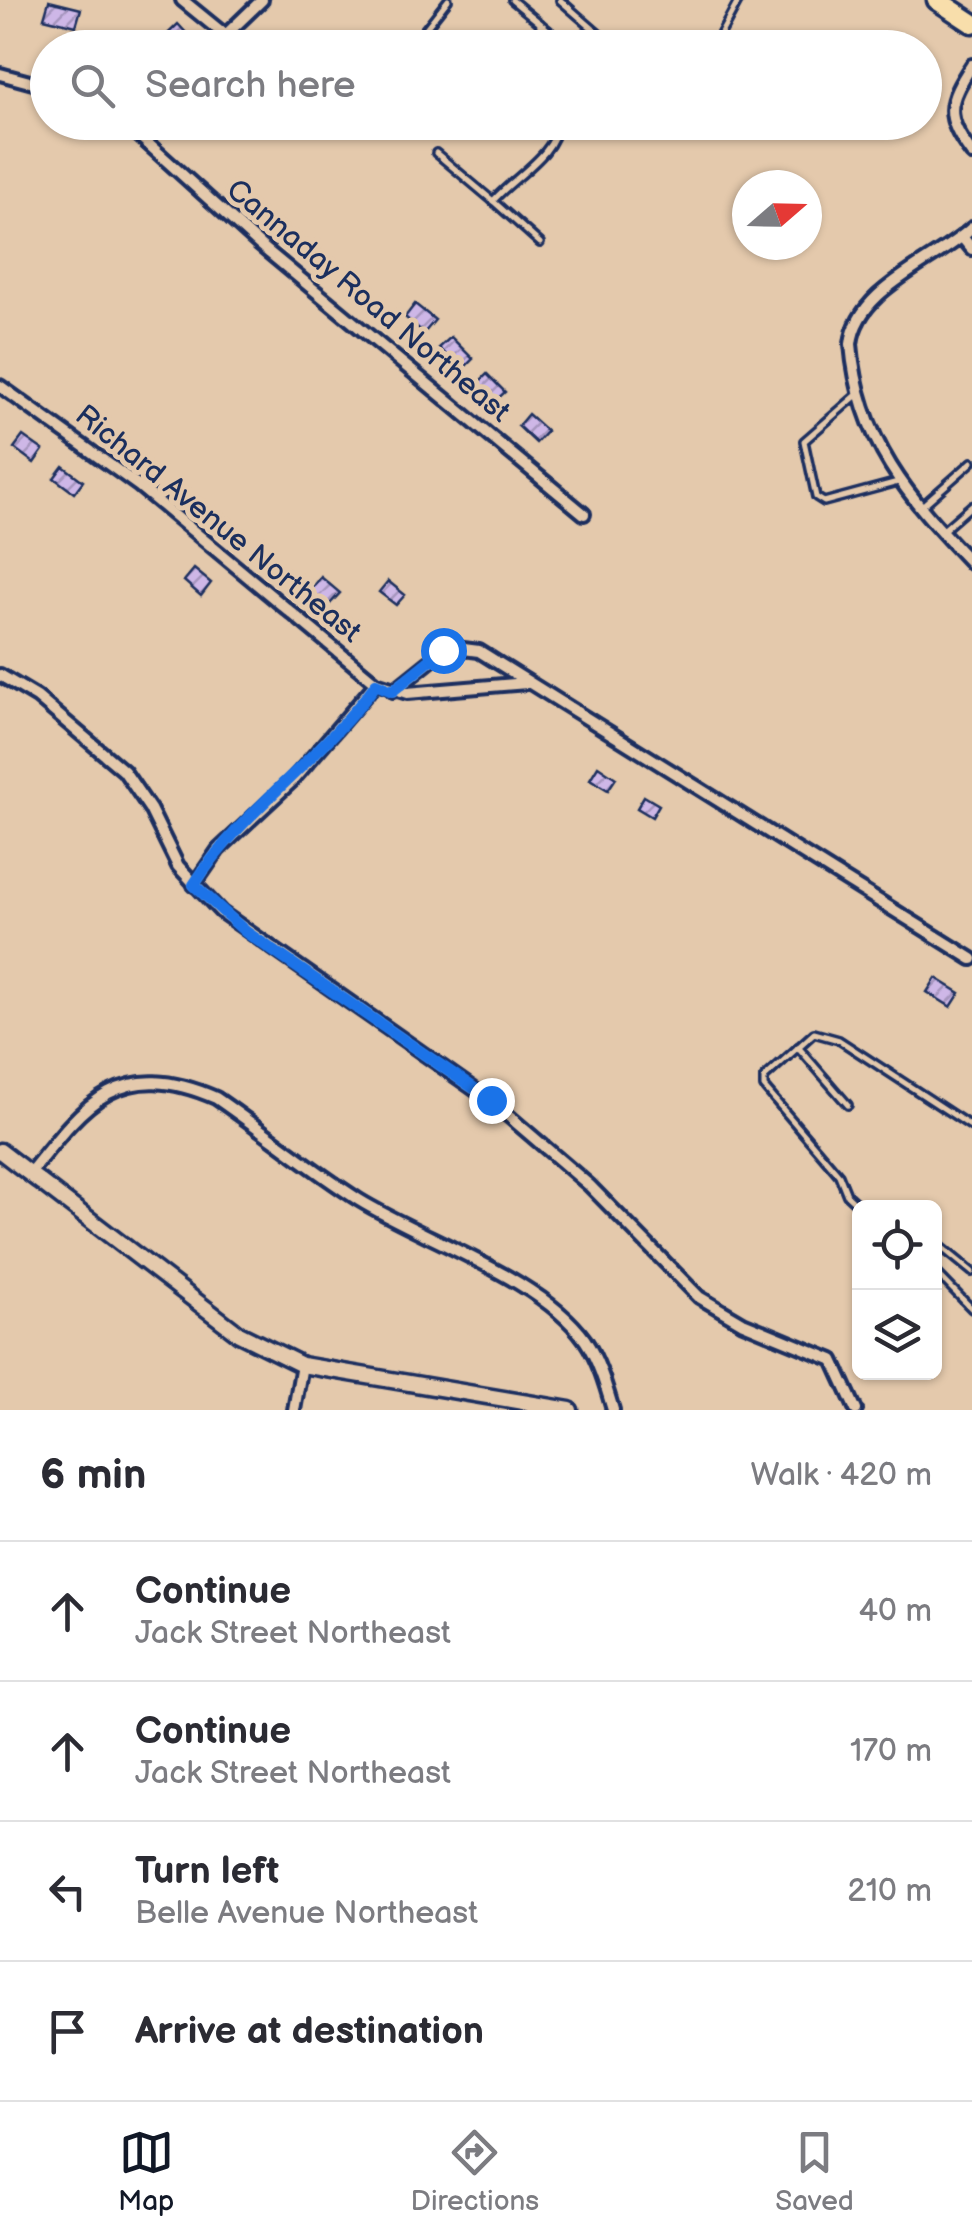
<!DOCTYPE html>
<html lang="en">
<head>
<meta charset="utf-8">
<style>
  :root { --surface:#fff; --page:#f2f2f3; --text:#2b2b33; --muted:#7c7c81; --line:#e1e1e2; --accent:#111827 }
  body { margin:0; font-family:"Balsamiq Sans",sans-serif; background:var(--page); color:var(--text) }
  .controls { position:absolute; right:30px; bottom:30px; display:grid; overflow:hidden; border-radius:15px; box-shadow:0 2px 8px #0004 }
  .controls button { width:90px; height:90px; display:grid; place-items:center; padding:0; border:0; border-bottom:2px solid var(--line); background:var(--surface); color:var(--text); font:50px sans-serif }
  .compass { position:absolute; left:732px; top:170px; width:90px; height:90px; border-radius:50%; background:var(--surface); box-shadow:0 2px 8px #0004; rotate:70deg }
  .stop { position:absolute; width:30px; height:30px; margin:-22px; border:8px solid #1a73e8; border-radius:50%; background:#fff }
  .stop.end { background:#1a73e8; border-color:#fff; box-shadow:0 2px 10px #0008 }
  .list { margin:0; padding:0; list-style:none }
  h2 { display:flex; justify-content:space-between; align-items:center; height:130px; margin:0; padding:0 40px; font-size:42px }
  h2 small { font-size:32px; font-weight:400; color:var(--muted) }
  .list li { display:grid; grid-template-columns:65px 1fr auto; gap:30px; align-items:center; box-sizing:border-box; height:140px; padding:0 40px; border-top:2px solid var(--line) }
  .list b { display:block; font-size:38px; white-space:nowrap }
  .list p { margin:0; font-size:32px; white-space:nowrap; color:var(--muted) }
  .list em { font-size:32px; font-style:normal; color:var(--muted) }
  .icon { flex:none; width:55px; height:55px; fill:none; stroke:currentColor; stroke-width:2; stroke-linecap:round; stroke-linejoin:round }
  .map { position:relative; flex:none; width:972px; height:1410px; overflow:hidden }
  .search { position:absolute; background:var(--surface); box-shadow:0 2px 8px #0004; left:30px; right:30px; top:30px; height:110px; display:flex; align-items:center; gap:25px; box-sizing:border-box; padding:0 35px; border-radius:55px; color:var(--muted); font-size:38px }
  .sheet { height:690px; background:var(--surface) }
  nav { display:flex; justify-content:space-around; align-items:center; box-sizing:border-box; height:140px; border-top:2px solid var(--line); background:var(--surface); font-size:28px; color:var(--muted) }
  nav a { display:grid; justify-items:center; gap:5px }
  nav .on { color:var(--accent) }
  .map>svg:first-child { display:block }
  .building { fill:url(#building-hatch); stroke:#1b2f5e; stroke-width:2.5 }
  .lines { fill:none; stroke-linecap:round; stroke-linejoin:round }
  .lane-casing { stroke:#1b2f5e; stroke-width:12 }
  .street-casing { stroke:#1b2f5e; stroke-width:18 }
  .secondary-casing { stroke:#1b2f5e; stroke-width:21 }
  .highway-casing { stroke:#1b2f5e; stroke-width:25 }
  .lane { stroke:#e4c9ac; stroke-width:5 }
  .street { stroke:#e4c9ac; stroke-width:10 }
  .secondary { stroke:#e4c9ac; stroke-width:14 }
  .highway { stroke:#f8deab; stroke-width:18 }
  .route { stroke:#1a73e8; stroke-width:12 }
  .labels { text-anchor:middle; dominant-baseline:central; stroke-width:10; stroke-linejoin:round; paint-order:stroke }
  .street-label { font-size:30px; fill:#1b2f5e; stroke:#e4c9ac }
</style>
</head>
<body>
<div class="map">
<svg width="972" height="1410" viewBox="0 0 972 1410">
  <defs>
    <pattern id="building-hatch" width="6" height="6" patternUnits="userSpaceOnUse" patternTransform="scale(2.5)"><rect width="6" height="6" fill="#ceb7e7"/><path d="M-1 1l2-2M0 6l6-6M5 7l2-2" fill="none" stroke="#a695be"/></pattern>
  </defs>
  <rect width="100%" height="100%" fill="#e4c9ac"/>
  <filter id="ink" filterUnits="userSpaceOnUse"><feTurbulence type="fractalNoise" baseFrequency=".01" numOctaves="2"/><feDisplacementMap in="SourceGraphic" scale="20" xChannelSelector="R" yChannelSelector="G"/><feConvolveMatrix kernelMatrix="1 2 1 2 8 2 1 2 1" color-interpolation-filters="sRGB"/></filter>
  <g filter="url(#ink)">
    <g class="building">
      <path d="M 49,1 L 81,9 L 76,26 L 44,18 Z"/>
      <path d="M 178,24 L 188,35 L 176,48 L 153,48 Z"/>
      <path d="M 415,304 L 435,320 L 424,333 L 405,317 Z"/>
      <path d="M 451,337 L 473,359 L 462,370 L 439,348 Z"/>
      <path d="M 487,374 L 505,392 L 493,403 L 476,385 Z"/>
      <path d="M 528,414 L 547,431 L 536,443 L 518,426 Z"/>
      <path d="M 23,436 L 43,450 L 34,463 L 14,448 Z"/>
      <path d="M 63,466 L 83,481 L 74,493 L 54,478 Z"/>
      <path d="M 194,569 L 211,583 L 201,596 L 184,581 Z"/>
      <path d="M 321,577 L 340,593 L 328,606 L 310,591 Z"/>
      <path d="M 388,581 L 405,595 L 396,605 L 379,592 Z"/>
      <path d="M 598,766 L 616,778 L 608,790 L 590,779 Z"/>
      <path d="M 644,796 L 659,805 L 652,817 L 637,808 Z"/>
      <path d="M 936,978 L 960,993 L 951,1007 L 927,992 Z"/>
    </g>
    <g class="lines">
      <g class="lane-casing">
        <g id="lane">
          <path d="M 512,0 L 570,48"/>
          <path d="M 560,0 L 615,48"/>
          <path d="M 415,42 L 448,0"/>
          <path d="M 539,48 L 540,23"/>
          <path d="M 598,48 L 605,39"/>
          <path d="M 713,48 L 739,0"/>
          <path d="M 436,153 L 493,201"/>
          <path d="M 540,243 L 493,201 C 511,179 560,152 557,122"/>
          <path d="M 858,394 L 804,441 L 816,497 L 824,502 L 898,482"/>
          <path d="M 922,506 L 972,462"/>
          <path d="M 941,532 L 972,505"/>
          <path d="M 798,1047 L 848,1105"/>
          <path d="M 876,1208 L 860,1207 L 847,1195 L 839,1175 L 764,1087 L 764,1078 L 814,1033 L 839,1040 L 972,1127"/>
          <path d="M 934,1241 L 972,1272"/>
          <path d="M 934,1270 L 972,1309"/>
        </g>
      </g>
      <g class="street-casing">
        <g id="street">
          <path d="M 182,0 L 225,35"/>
          <path d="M 212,48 L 262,0"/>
          <path d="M 972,65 C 947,103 944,116 972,154"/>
          <path d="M 0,74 L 48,87"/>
          <path d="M 124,122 L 260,245 L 584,514"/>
          <path d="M 972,228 C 934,263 857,288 851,344 C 859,441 908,497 972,564"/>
          <path d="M 962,237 L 972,249"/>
          <path d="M 0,386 L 139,486 L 376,683 L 407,693 L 527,683"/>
          <path d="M 0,675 L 37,697 L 124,771 L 150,809 L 178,866 L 221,912 L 491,1101 L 589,1185 L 699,1297 L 743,1323 L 833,1360 L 856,1410"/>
          <path d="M 393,691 L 448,647 L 479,651 L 972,959"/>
          <path d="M 194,885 L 218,850 L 292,781 L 376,683"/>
          <path d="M 29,1174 C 85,1103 120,1056 216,1098 C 264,1131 310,1169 359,1200 C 424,1240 541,1278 585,1340 C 599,1361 606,1386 613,1410"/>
          <path d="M 294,1410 L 302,1365"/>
        </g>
      </g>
      <g class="secondary-casing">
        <path id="secondary" d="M 0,1151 L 239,1334 L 302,1365 L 570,1410"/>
      </g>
      <g class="highway-casing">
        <path id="highway" d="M 937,0 L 972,23"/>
      </g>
      <use href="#lane" class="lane"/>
      <use href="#street" class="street"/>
      <use href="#secondary" class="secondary"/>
      <use href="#highway" class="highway"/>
    </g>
  </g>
  <g class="lines" filter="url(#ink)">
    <path class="route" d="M 443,650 L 392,691 L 376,684 C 323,758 241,810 194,885 L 246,932 L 491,1100"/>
  </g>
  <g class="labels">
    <g class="street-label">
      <text transform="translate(368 301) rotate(40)">Cannaday Road Northeast</text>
      <text transform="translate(218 524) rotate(39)">Richard Avenue Northeast</text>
    </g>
  </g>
</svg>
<div class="controls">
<button><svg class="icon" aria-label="locate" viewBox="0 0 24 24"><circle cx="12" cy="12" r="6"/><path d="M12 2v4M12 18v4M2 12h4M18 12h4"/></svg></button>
<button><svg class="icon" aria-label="layers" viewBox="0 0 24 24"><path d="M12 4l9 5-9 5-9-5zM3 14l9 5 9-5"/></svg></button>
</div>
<svg class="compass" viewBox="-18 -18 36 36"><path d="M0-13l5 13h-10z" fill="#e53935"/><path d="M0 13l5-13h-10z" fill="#7c7c81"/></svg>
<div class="stop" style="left:443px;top:650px"></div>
<div class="stop end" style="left:491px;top:1100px"></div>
<div class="search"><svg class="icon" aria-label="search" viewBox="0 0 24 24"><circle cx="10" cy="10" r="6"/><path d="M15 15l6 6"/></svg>Search here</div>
</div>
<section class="sheet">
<h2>6 min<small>Walk · 420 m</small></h2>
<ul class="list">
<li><svg class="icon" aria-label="ahead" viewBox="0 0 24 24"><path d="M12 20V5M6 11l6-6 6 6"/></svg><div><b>Continue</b><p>Jack Street Northeast</p></div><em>40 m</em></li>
<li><svg class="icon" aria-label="ahead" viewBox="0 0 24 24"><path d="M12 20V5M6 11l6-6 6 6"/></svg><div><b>Continue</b><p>Jack Street Northeast</p></div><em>170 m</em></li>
<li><svg class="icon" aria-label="left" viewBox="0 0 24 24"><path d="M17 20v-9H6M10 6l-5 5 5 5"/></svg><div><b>Turn left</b><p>Belle Avenue Northeast</p></div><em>210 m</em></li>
<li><svg class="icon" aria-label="arrive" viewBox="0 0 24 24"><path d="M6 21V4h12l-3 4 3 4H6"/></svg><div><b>Arrive at destination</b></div></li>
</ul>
</section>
<nav>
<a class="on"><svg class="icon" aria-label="map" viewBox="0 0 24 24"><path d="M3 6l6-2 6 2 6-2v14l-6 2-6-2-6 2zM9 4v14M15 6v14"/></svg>Map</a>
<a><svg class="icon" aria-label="directions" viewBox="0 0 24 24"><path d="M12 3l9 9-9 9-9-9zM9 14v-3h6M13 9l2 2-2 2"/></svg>Directions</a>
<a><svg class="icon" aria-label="saved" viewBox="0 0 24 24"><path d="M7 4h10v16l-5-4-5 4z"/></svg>Saved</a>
</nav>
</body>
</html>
